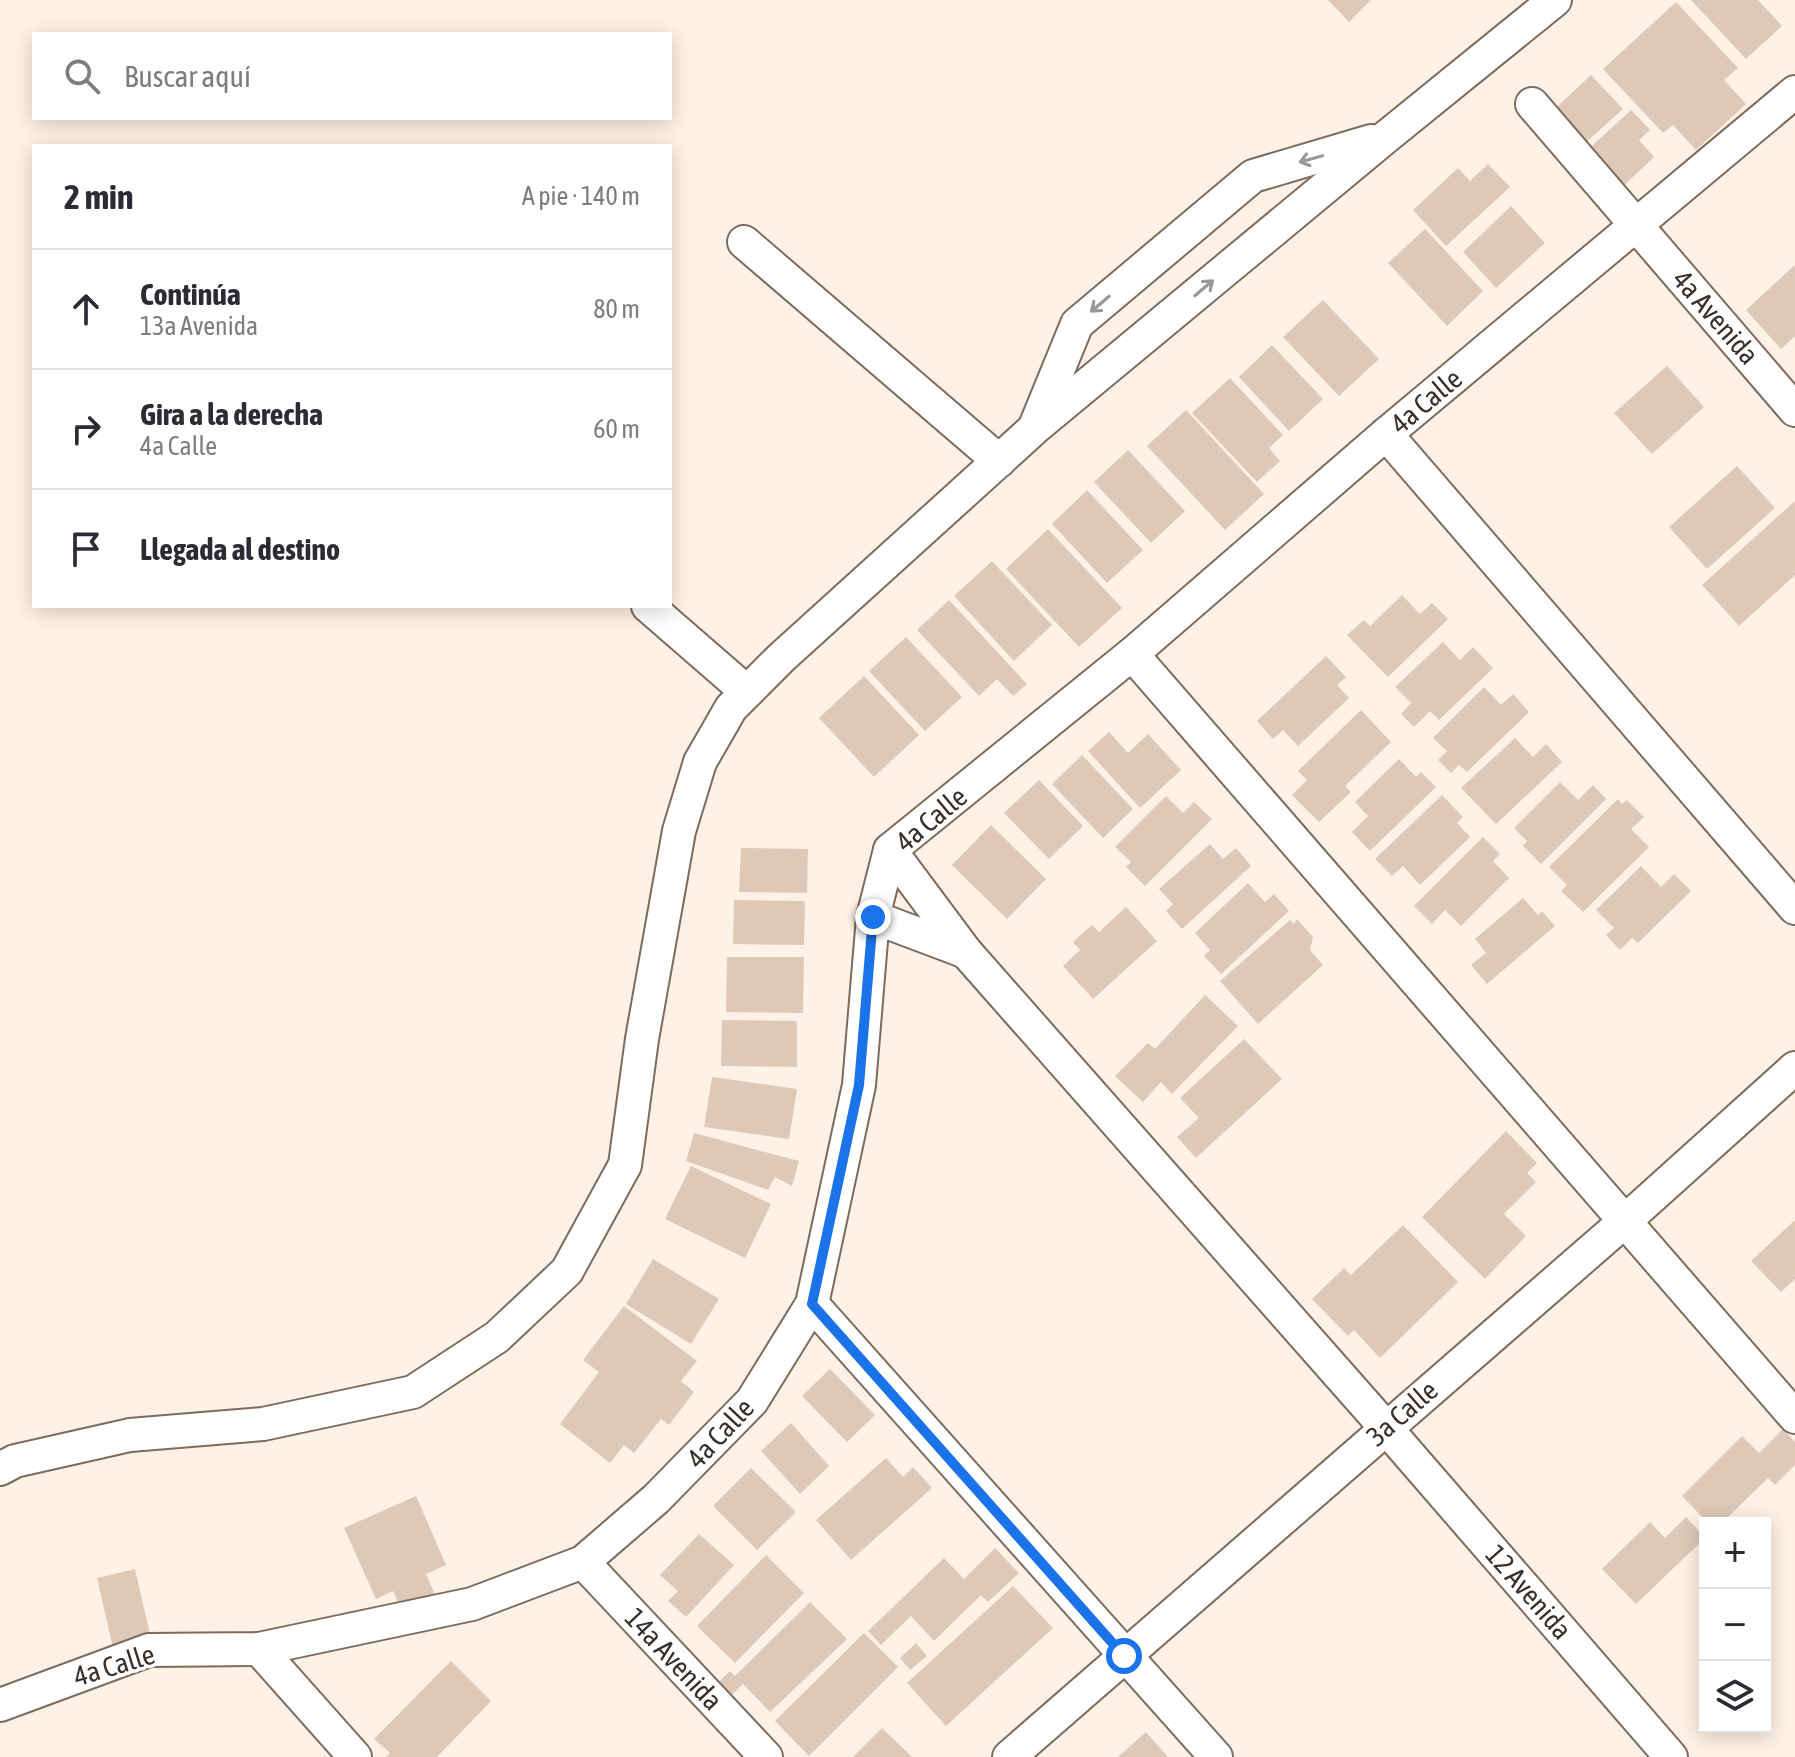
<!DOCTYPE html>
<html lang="es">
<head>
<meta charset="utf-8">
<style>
  :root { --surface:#fff; --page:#f2f2f3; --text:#2b2b33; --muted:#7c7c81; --line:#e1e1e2 }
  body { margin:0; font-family:"Asap Condensed",sans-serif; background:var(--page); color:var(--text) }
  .controls { position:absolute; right:24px; bottom:24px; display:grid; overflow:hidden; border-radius:0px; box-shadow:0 4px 20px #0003 }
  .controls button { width:72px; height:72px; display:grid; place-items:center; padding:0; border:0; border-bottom:2px solid var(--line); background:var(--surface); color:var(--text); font:40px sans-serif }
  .stop { position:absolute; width:24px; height:24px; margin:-18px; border:6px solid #1a73e8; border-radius:50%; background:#fff }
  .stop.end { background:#1a73e8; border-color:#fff; box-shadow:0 2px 8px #0008 }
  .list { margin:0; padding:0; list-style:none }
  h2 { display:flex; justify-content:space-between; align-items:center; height:104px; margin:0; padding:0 32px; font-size:34px }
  h2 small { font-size:26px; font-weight:400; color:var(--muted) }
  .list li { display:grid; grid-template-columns:52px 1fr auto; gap:24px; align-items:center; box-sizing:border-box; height:120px; padding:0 32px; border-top:2px solid var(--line) }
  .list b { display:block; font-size:30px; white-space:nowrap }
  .list p { margin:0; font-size:26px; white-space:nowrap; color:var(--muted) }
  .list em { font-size:26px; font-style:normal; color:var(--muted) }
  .icon { flex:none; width:44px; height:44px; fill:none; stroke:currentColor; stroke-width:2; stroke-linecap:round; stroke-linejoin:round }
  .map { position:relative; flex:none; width:1795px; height:1757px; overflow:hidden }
  .search { position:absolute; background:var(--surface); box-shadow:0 4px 20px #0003; left:32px; top:32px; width:640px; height:88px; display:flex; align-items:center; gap:20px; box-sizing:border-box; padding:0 28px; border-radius:0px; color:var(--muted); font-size:30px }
  .panel { position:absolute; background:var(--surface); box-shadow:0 4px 20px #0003; left:32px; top:144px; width:640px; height:464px; border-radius:0px }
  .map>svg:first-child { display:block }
  .building { fill:#dec9b8 }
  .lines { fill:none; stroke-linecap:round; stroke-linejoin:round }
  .street-casing { stroke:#7e6b5c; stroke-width:36 }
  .street { stroke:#fff; stroke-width:32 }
  .oneway { stroke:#9b9794 }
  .route { stroke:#1a73e8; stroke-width:10 }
  .labels { text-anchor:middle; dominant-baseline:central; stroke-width:7; stroke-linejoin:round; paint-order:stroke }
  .street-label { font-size:28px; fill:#372f28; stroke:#fff }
</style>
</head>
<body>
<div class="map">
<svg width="1795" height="1757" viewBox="0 0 1795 1757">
  <rect width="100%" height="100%" fill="#fef1e6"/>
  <g class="building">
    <path d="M 1328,0 L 1371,0 L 1349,22 Z"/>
    <path d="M 1691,0 L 1758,0 L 1782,26 L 1746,59 Z"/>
    <path d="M 1676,2 L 1738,68 L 1724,80 L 1746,104 L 1696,150 L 1673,125 L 1663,133 L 1603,69 Z"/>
    <path d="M 1591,75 L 1623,109 L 1584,144 L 1545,118 Z"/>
    <path d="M 1631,110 L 1650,130 L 1639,140 L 1654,157 L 1615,194 L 1580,157 Z"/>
    <path d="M 1488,164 L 1510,187 L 1446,246 L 1413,210 L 1458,168 L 1470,181 Z"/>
    <path d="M 1511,206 L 1545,243 L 1496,288 L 1463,252 Z"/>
    <path d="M 1425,229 L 1483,291 L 1447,326 L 1388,263 Z"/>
    <path d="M 1795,265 L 1795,336 L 1781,349 L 1746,310 Z"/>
    <path d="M 1323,300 L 1379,359 L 1339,396 L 1283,337 Z"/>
    <path d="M 1272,345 L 1323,399 L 1289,431 L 1239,377 Z"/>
    <path d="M 1667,366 L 1704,407 L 1652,454 L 1614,413 Z"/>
    <path d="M 1230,378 L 1283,435 L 1269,448 L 1280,461 L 1257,482 L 1192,413 Z"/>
    <path d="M 1186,410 L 1264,494 L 1225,530 L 1147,446 Z"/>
    <path d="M 1128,450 L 1185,511 L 1151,543 L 1094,482 Z"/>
    <path d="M 1737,466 L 1775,508 L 1707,569 L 1669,527 Z"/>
    <path d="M 1087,490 L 1143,550 L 1107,583 L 1052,524 Z"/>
    <path d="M 1795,501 L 1795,575 L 1739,626 L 1702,585 Z"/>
    <path d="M 1048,529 L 1122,608 L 1079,647 L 1006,569 Z"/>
    <path d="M 992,561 L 1052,625 L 1014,661 L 954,596 Z"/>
    <path d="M 1402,595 L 1420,614 L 1432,603 L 1448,619 L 1388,677 L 1347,635 L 1364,620 L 1370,626 Z"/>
    <path d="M 949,600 L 1027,684 L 1013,696 L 997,679 L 979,696 L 917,630 Z"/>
    <path d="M 906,637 L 962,697 L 925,731 L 869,671 Z"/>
    <path d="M 1443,642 L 1460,660 L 1473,647 L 1493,668 L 1439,720 L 1430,711 L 1414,727 L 1401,714 L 1411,703 L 1395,687 Z"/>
    <path d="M 1326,656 L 1346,677 L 1337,685 L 1349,698 L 1298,746 L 1283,730 L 1273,739 L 1257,721 Z"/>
    <path d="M 864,676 L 919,735 L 874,777 L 819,718 Z"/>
    <path d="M 1484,687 L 1501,705 L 1513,694 L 1529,712 L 1467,772 L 1459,765 L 1451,773 L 1438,760 L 1447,751 L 1433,738 Z"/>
    <path d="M 1361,710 L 1391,742 L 1345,786 L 1351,792 L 1319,822 L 1292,795 L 1307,780 L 1298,771 Z"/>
    <path d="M 1109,732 L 1128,753 L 1148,734 L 1181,770 L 1140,808 L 1088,751 Z"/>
    <path d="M 1515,738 L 1533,757 L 1546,744 L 1562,762 L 1496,824 L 1461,788 Z"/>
    <path d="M 1082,755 L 1133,809 L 1103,838 L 1052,784 Z"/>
    <path d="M 1399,759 L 1416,777 L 1421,772 L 1436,787 L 1370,851 L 1352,832 L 1368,816 L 1355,802 Z"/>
    <path d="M 1039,780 L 1083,826 L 1049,859 L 1004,813 Z"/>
    <path d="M 1560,782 L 1578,800 L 1593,785 L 1606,799 L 1541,864 L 1523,846 L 1527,841 L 1514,828 Z"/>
    <path d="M 1442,795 L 1463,817 L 1457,823 L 1470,837 L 1420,885 L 1403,866 L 1392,876 L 1375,859 Z"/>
    <path d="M 1166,796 L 1183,813 L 1194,802 L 1212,819 L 1145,886 L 1126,867 L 1131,862 L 1115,847 Z"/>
    <path d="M 1618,799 L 1622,804 L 1627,800 L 1644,817 L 1631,829 L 1649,847 L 1583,912 L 1561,891 L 1567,885 L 1549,867 Z"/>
    <path d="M 991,825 L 1046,879 L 1007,919 L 952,865 Z"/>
    <path d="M 1483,837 L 1500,854 L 1493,861 L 1509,878 L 1461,926 L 1445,910 L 1432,924 L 1414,906 Z"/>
    <path d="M 1210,844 L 1223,859 L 1236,848 L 1251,866 L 1182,929 L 1166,911 L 1173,904 L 1159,889 Z"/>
    <path d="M 741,848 L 808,849 L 807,893 L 739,892 Z"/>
    <path d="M 1641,866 L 1661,887 L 1674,874 L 1691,891 L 1638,943 L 1632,938 L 1620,950 L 1606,935 L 1614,928 L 1596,910 Z"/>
    <path d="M 1248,883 L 1265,902 L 1274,894 L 1289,911 L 1221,974 L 1204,956 L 1210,950 L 1195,933 Z"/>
    <path d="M 1523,898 L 1538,915 L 1542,911 L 1555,926 L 1487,984 L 1471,965 L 1486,953 L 1475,939 Z"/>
    <path d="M 734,900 L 805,901 L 804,945 L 733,944 Z"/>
    <path d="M 1126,907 L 1157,941 L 1093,999 L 1063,966 L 1080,950 L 1073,942 L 1092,925 L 1099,932 Z"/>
    <path d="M 1297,919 L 1313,937 L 1310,950 L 1323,965 L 1258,1024 L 1220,981 L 1290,920 L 1294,924 Z"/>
    <path d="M 727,957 L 804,957 L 803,1013 L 726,1012 Z"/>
    <path d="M 1205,995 L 1238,1026 L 1172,1094 L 1161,1082 L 1143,1102 L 1115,1076 L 1148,1043 L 1155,1049 Z"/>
    <path d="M 722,1020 L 797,1021 L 797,1067 L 721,1066 Z"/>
    <path d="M 1244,1039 L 1282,1079 L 1196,1158 L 1177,1137 L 1199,1118 L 1180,1098 Z"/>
    <path d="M 712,1077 L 797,1089 L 789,1139 L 704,1127 Z"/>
    <path d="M 1506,1131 L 1537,1163 L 1527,1173 L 1536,1182 L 1504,1214 L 1526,1236 L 1485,1279 L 1422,1217 Z"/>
    <path d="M 694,1133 L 799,1161 L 792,1186 L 775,1177 L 768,1190 L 686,1161 Z"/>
    <path d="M 691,1166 L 771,1204 L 745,1258 L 665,1219 Z"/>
    <path d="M 1795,1220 L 1795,1279 L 1781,1292 L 1751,1261 Z"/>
    <path d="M 1403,1225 L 1458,1282 L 1380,1358 L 1354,1330 L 1348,1336 L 1312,1299 L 1344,1268 L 1351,1275 Z"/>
    <path d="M 653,1259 L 719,1299 L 691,1344 L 626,1304 Z"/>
    <path d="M 624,1306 L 697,1361 L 681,1381 L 694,1392 L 669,1425 L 661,1419 L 634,1453 L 624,1445 L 610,1463 L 560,1424 L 599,1372 L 583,1360 Z"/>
    <path d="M 830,1369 L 875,1415 L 847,1442 L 802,1396 Z"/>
    <path d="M 791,1423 L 829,1466 L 800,1494 L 761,1451 Z"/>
    <path d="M 1783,1429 L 1795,1442 L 1795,1465 L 1775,1485 L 1768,1478 L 1722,1523 L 1708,1523 L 1682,1496 L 1742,1436 L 1759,1453 Z"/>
    <path d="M 886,1458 L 903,1477 L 913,1467 L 932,1488 L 851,1560 L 816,1520 Z"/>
    <path d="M 751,1468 L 796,1512 L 757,1550 L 713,1506 Z"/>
    <path d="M 416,1496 L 446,1565 L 426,1574 L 436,1597 L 402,1612 L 393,1591 L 376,1599 L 344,1528 Z"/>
    <path d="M 1686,1517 L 1705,1538 L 1636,1604 L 1602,1569 L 1650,1522 L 1665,1538 Z"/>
    <path d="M 699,1534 L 734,1565 L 686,1617 L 668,1601 L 678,1591 L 660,1575 Z"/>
    <path d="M 995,1548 L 1019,1573 L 988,1602 L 981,1595 L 934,1641 L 911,1616 L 881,1645 L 868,1631 L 944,1558 L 964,1579 Z"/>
    <path d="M 766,1555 L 804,1593 L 735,1663 L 697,1626 Z"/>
    <path d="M 135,1569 L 152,1643 L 116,1661 L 97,1578 Z"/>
    <path d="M 1013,1586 L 1053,1628 L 946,1726 L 907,1683 Z"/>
    <path d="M 810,1602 L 847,1639 L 770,1712 L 743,1684 L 721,1706 L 708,1692 L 730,1671 L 735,1676 Z"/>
    <path d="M 864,1633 L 898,1667 L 809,1756 L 775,1721 Z"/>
    <path d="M 916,1643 L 927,1656 L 910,1670 L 900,1658 Z"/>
    <path d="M 451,1661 L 491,1701 L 437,1757 L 386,1757 L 390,1753 L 374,1739 Z"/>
    <path d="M 882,1728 L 912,1757 L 853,1757 Z"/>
    <path d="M 1146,1732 L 1168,1757 L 1118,1757 Z"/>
  </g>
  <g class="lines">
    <g class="street-casing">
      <g id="street">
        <path d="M 1532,104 L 1795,410"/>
        <path d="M 744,242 L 999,461"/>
        <path d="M 1036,424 L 1077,324 L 1253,176 L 1371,141"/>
        <path d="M 1386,434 L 1795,908"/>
        <path d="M 648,606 L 747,692"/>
        <path d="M 1132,654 L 1795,1417"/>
        <path d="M 890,850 L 966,952 L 1386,1428 L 1671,1757"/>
        <path d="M 873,917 L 966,952"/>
        <path d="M 812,1304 L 1216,1757"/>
        <path d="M 0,1469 L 15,1461 L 130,1435 L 263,1424 L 413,1392 L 497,1337 L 567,1271 L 625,1165 L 642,1039 L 679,831 L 700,762 L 731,708 L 781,658 L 1036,427 L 1386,137 L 1555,0"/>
        <path d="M 583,1562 L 766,1757"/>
        <path d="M 259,1649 L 355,1757"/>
        <path d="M 0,1705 L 149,1650 L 259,1649 L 472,1604 L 583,1562 L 656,1499 L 752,1401 L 812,1304 L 859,1085 L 873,917 L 890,850 L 1132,654 L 1386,434 L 1795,92"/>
        <path d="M 1009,1757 L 1625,1221 L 1795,1068"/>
      </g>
    </g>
    <use href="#street" class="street"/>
  </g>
  <defs><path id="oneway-shaft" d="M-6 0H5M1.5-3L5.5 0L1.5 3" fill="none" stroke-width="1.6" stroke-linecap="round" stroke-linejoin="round" transform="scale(2)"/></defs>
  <g class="oneway">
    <use href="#oneway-shaft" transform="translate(1311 159) rotate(164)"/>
    <use href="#oneway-shaft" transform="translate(1204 288) rotate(-40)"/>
    <use href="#oneway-shaft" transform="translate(1100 304) rotate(140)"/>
  </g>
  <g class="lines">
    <path class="route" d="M 873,917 L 859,1085 L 812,1304 L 1124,1656"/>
  </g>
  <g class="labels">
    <g class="street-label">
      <text transform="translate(1716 317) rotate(49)">4a Avenida</text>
      <text transform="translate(1426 401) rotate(-40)">4a Calle</text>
      <text transform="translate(931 819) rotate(-40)">4a Calle</text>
      <text transform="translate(1402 1413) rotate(-41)">3a Calle</text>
      <text transform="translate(720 1433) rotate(-47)">4a Calle</text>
      <text transform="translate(1529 1592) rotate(49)">12 Avenida</text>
      <text transform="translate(674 1659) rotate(47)">14a Avenida</text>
      <text transform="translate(114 1665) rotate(-17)">4a Calle</text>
    </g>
  </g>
</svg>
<div class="controls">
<button>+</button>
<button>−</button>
<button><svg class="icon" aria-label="layers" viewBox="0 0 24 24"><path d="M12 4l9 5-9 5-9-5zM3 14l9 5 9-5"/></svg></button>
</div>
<div class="stop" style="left:1124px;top:1656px"></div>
<div class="stop end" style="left:873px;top:917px"></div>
<div class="search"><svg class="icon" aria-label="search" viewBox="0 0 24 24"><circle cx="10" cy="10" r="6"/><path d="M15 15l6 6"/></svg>Buscar aquí</div>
<section class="panel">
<h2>2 min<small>A pie · 140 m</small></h2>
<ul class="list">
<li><svg class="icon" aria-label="ahead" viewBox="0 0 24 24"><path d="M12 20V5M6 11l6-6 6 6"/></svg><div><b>Continúa</b><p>13a Avenida</p></div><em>80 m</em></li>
<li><svg class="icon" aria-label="right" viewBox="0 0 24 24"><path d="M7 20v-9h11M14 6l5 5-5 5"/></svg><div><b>Gira a la derecha</b><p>4a Calle</p></div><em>60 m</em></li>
<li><svg class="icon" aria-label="arrive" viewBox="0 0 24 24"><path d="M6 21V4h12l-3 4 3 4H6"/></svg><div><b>Llegada al destino</b></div></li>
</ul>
</section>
</div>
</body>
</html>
